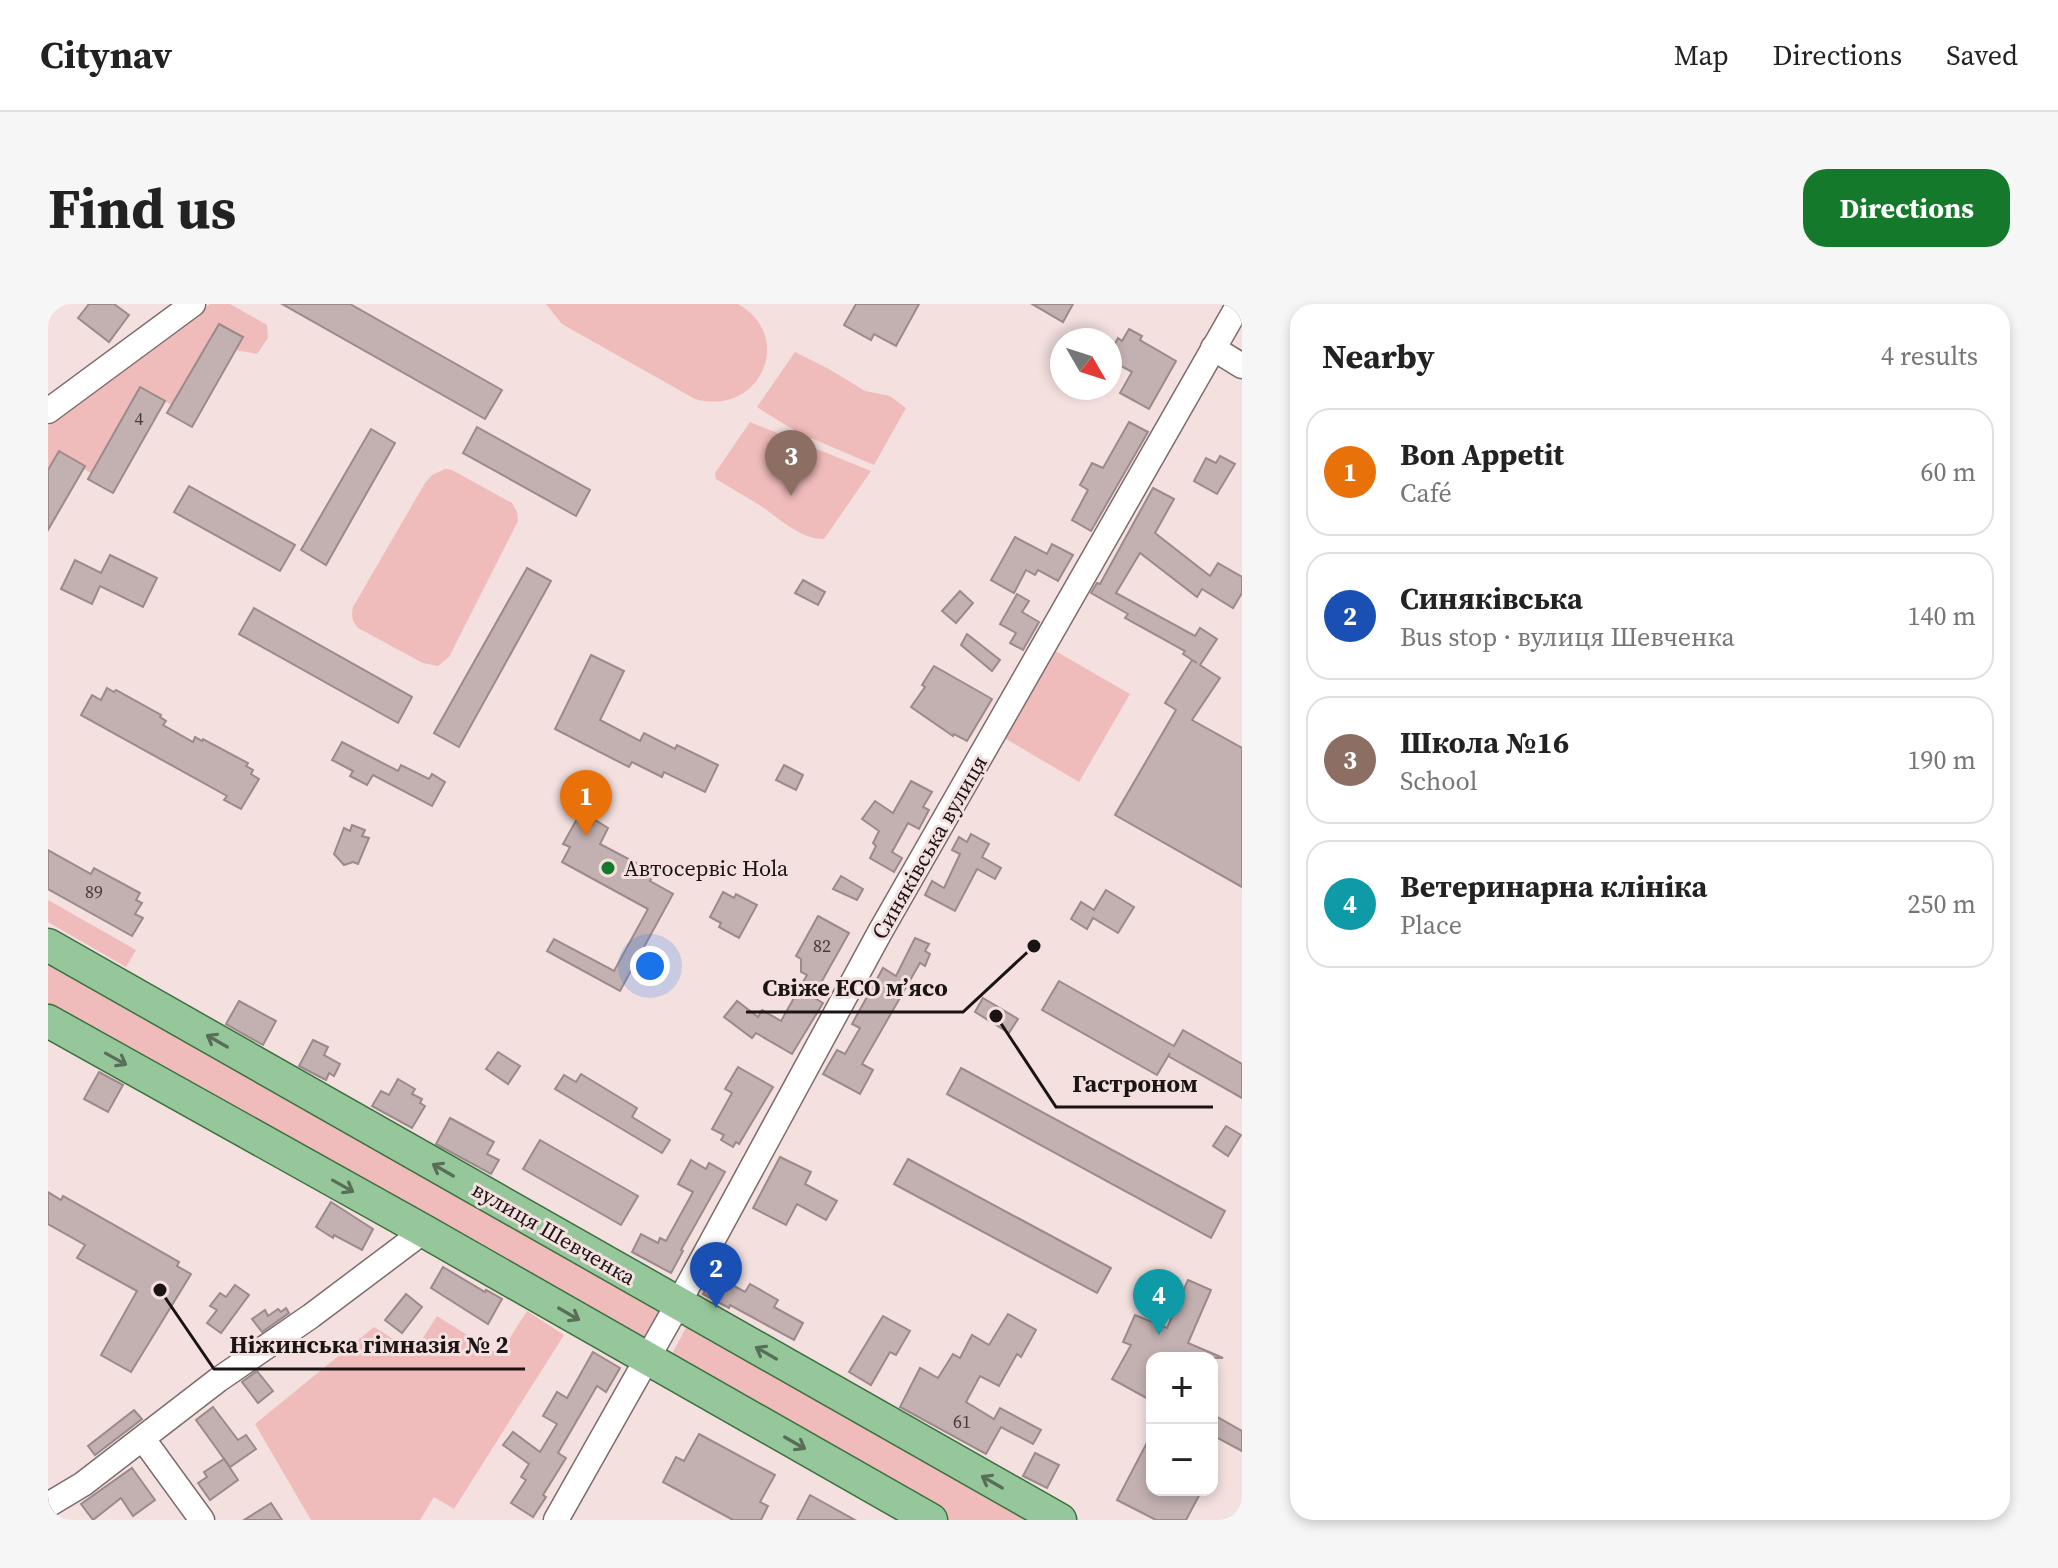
<!DOCTYPE html>
<html lang="en">
<head>
<meta charset="utf-8">
<style>
  :root { --surface:#fff; --page:#f6f6f6; --text:#222; --muted:#767676; --line:#e0e0e0; --accent:#15792b }
  body { margin:0; font-family:"Source Serif 4",serif; background:var(--page); color:var(--text) }
  .controls { position:absolute; right:24px; bottom:24px; display:grid; overflow:hidden; border-radius:16px; box-shadow:0 4px 12px #0003 }
  .controls button { width:72px; height:72px; display:grid; place-items:center; padding:0; border:0; border-bottom:2px solid var(--line); background:var(--surface); color:var(--text); font:40px sans-serif }
  .compass { position:absolute; left:1002px; top:24px; width:72px; height:72px; border-radius:50%; background:var(--surface); box-shadow:0 4px 12px #0003; rotate:129deg }
  .you { position:absolute; left:602px; top:662px; width:28px; height:28px; margin:-20px; border:6px solid #fff; border-radius:50%; background:#1a73e8; box-shadow:0 0 0 12px #1a73e833 }
  .badge { display:grid; place-items:center; width:52px; height:52px; border-radius:50%; background:var(--accent); color:#fff; font-size:26px; font-weight:700 }
  .pin { position:absolute; translate:-50% -66px; filter:drop-shadow(0 2px 4px #0008) }
  .pin::after { content:''; position:absolute; top:42px; width:28px; height:24px; background:inherit; clip-path:polygon(0 0,100% 0,50% 100%) }
  .list { margin:0; padding:0; list-style:none }
  h2 { display:flex; justify-content:space-between; align-items:center; height:104px; margin:0; padding:0 32px; font-size:34px }
  h2 small { font-size:26px; font-weight:400; color:var(--muted) }
  .list li { display:grid; grid-template-columns:52px 1fr auto; gap:24px; align-items:center; box-sizing:border-box; height:128px; margin:0 16px 16px; padding:0 16px; border:2px solid var(--line); border-radius:24px }
  .list b { display:block; font-size:30px; white-space:nowrap }
  .list p { margin:0; font-size:26px; white-space:nowrap; color:var(--muted) }
  .list em { font-size:26px; font-style:normal; color:var(--muted) }
  .map { position:relative; flex:none; width:1194px; height:1216px; overflow:hidden; border-radius:24px }
  header { display:flex; align-items:center; gap:48px; box-sizing:border-box; height:112px; padding:0 40px; background:var(--surface); border-bottom:2px solid var(--line) }
  header strong { font-size:38px }
  nav { display:flex; gap:44px; margin-inline-start:auto; font-size:28px }
  .intro { display:flex; align-items:center; justify-content:space-between; box-sizing:border-box; height:192px; padding:0 48px }
  h1 { margin:0; font-size:56px }
  .button { padding:20px 36px; border-radius:24px; background:var(--accent); color:#fff; font-size:28px; font-weight:700 }
  main { display:flex; gap:48px; padding:0 48px }
  aside { flex:1; background:var(--surface); border-radius:24px; box-shadow:0 4px 12px #0003 }
  .map>svg:first-child { display:block }
  .green { fill:#f0bbbb }
  .building { fill:#c3b0b0; stroke:#9c8a8a; stroke-width:2 }
  .lines { fill:none; stroke-linecap:round; stroke-linejoin:round }
  .minor-casing { stroke:#7d6c6c; stroke-width:27 }
  .major-casing { stroke:#3d7041; stroke-width:35 }
  .minor { stroke:#fff; stroke-width:24 }
  .major { stroke:#96c79b; stroke-width:32 }
  .oneway { stroke:#586e58 }
  .poi-dot { fill:#15792b; stroke:#f3e0df; stroke-width:3 }
  .labels { text-anchor:middle; dominant-baseline:central; stroke-width:6; stroke-linejoin:round; paint-order:stroke }
  .number-label { font-size:18px; fill:#453b3b }
  .street-label { font-size:22px; fill:#1b1414; stroke:#f3e0df }
  .poi-label { font-size:22px; fill:#1b1414; stroke:#f3e0df; text-anchor:start }
  .leader { fill:none; stroke:#1b1414; stroke-width:3 }
  .callout-dot { fill:#1b1414; stroke:#f3e0df; stroke-width:3 }
  .callout-label { font-size:24px; text-anchor:middle; font-weight:bold; fill:#1b1414; stroke:#f3e0df; stroke-width:6; stroke-linejoin:round; paint-order:stroke }
</style>
</head>
<body>
<header>
<strong>Citynav</strong>
<nav><a>Map</a><a>Directions</a><a>Saved</a></nav>
</header>
<div class="intro"><h1>Find us</h1><a class="button">Directions</a></div>
<main>
<div class="map">
<svg width="1194" height="1216" viewBox="0 0 1194 1216">
  <rect width="100%" height="100%" fill="#f3e0df"/>
  <g class="green">
    <path d="M 162,0 L 182,0 L 219,21 L 220,34 L 209,50 L 188,46 L 195,33 L 171,20 L 124,101 L 92,84 L 43,169 L 36,165 L 37,162 L 11,147 L 0,166 L 0,122 Z"/>
    <path d="M 498,0 L 690,0 C 748,33 712,113 647,95 L 514,20 Z"/>
    <path d="M 747,48 L 781,65 L 817,87 L 842,92 L 858,104 L 826,161 L 749,128 L 709,103 Z"/>
    <path d="M 702,118 L 823,167 L 776,235 C 752,235 732,215 713,202 C 698,193 683,184 668,175 L 667,169 Z"/>
    <path d="M 397,165 L 404,166 L 464,199 L 469,208 L 470,217 L 401,353 L 390,362 L 375,359 L 310,324 C 304,317 303,312 305,303 L 377,179 L 384,171 Z"/>
    <path d="M 1004,345 L 1082,390 L 1031,478 L 953,432 Z"/>
    <path d="M 0,596 L 88,646 L 78,663 L 0,618 Z"/>
    <path d="M 0,656 L 613,1005 L 592,1043 L 0,704 Z"/>
    <path d="M 479,1007 L 516,1031 L 406,1205 L 386,1193 L 372,1216 L 263,1216 L 207,1120 L 326,1023 L 366,1048 L 389,1012 L 451,1051 Z"/>
    <path d="M 640,1020 L 987,1216 L 896,1216 L 619,1059 Z"/>
  </g>
  <g class="building">
    <path d="M 41,0 L 66,0 L 81,11 L 61,38 L 30,14 Z"/>
    <path d="M 234,0 L 302,0 L 454,86 L 437,115 Z"/>
    <path d="M 808,0 L 871,0 L 848,42 L 826,30 L 823,36 L 796,21 Z"/>
    <path d="M 984,0 L 1025,0 L 1015,18 Z"/>
    <path d="M 171,20 L 195,33 L 144,123 L 119,109 Z"/>
    <path d="M 1081,25 L 1094,32 L 1092,36 L 1128,57 L 1101,105 L 1072,89 L 1084,68 L 1062,56 L 1062,48 L 1070,34 L 1074,37 Z"/>
    <path d="M 92,83 L 117,97 L 65,189 L 40,175 Z"/>
    <path d="M 1081,118 L 1100,128 L 1043,227 L 1024,216 L 1040,186 L 1032,181 L 1044,159 L 1055,164 Z"/>
    <path d="M 429,123 L 542,186 L 528,212 L 415,149 Z"/>
    <path d="M 323,125 L 347,139 L 278,261 L 253,246 Z"/>
    <path d="M 11,147 L 37,162 L 0,226 L 0,166 Z"/>
    <path d="M 1172,152 L 1187,160 L 1169,190 L 1146,177 L 1158,154 L 1168,159 Z"/>
    <path d="M 141,182 L 247,241 L 232,267 L 126,208 Z"/>
    <path d="M 1105,184 L 1126,195 L 1107,229 L 1162,272 L 1170,259 L 1194,273 L 1194,289 L 1185,304 L 1154,285 L 1149,293 L 1092,249 L 1068,289 L 1147,332 L 1152,324 L 1169,335 L 1152,361 L 1172,374 L 1144,416 L 1194,444 L 1194,583 L 1067,511 L 1128,406 L 1117,399 L 1144,356 L 1149,359 L 1135,350 L 1137,347 L 1077,314 L 1080,310 L 1043,289 L 1049,279 L 1052,280 Z"/>
    <path d="M 967,233 L 999,250 L 1004,240 L 1025,251 L 1010,277 L 990,266 L 987,271 L 978,266 L 966,289 L 943,276 Z"/>
    <path d="M 62,251 L 109,274 L 95,303 L 52,282 L 44,300 L 13,285 L 27,256 L 53,269 Z"/>
    <path d="M 479,264 L 503,277 L 411,443 L 386,429 Z"/>
    <path d="M 755,276 L 777,288 L 770,301 L 747,289 Z"/>
    <path d="M 912,287 L 925,299 L 908,319 L 894,307 Z"/>
    <path d="M 969,290 L 981,297 L 974,308 L 991,318 L 975,346 L 962,339 L 968,329 L 952,320 Z"/>
    <path d="M 206,304 L 364,393 L 350,419 L 191,330 Z"/>
    <path d="M 919,330 L 952,356 L 944,367 L 913,341 Z"/>
    <path d="M 543,351 L 576,367 L 552,416 L 592,437 L 596,429 L 627,445 L 629,441 L 670,461 L 657,488 L 616,468 L 614,473 L 584,458 L 581,463 L 507,425 Z"/>
    <path d="M 886,362 L 944,395 L 919,437 L 906,430 L 905,432 L 863,403 L 877,383 L 874,381 Z"/>
    <path d="M 59,384 L 66,388 L 68,386 L 113,411 L 112,413 L 118,417 L 115,421 L 145,438 L 147,433 L 154,437 L 155,435 L 200,459 L 198,462 L 205,466 L 203,470 L 211,475 L 193,505 L 176,496 L 179,492 L 33,411 L 44,391 L 53,396 Z"/>
    <path d="M 294,438 L 350,467 L 353,461 L 381,475 L 384,470 L 397,478 L 384,502 L 325,471 L 319,481 L 302,472 L 305,467 L 284,456 Z"/>
    <path d="M 736,461 L 755,471 L 748,486 L 728,476 Z"/>
    <path d="M 863,477 L 884,488 L 875,503 L 881,506 L 871,525 L 860,519 L 844,548 L 854,554 L 846,568 L 822,554 L 828,542 L 825,539 L 831,527 L 814,515 L 827,497 L 845,509 Z"/>
    <path d="M 530,513 L 544,521 L 547,516 L 560,524 L 552,540 L 607,569 L 602,577 L 625,590 L 572,687 L 499,647 L 506,635 L 566,667 L 600,605 L 514,558 L 522,543 L 515,540 Z"/>
    <path d="M 304,521 L 317,526 L 314,532 L 321,534 L 310,560 L 305,558 L 296,561 L 286,550 L 296,524 L 302,527 Z"/>
    <path d="M 923,530 L 941,540 L 934,553 L 953,564 L 947,575 L 929,565 L 907,607 L 877,591 L 884,577 L 896,584 L 912,550 L 904,546 L 911,533 L 919,538 Z"/>
    <path d="M 0,546 L 43,570 L 46,564 L 92,589 L 88,596 L 94,599 L 87,610 L 95,614 L 84,632 L 0,585 Z"/>
    <path d="M 793,572 L 815,585 L 809,596 L 785,585 Z"/>
    <path d="M 1058,586 L 1086,603 L 1070,629 L 1045,614 L 1039,625 L 1023,615 L 1033,598 L 1046,606 Z"/>
    <path d="M 675,588 L 686,594 L 688,590 L 709,601 L 691,634 L 671,623 L 673,619 L 662,613 Z"/>
    <path d="M 770,612 L 801,629 L 765,693 L 775,699 L 744,750 L 708,729 L 704,734 L 676,713 L 689,697 L 710,713 L 714,706 L 733,717 L 759,671 L 753,668 L 753,655 L 748,652 Z"/>
    <path d="M 867,634 L 881,640 L 877,647 L 882,650 L 877,662 L 872,659 L 814,760 L 825,766 L 812,790 L 775,770 L 789,746 L 797,750 L 812,724 L 804,720 L 835,664 L 848,672 Z"/>
    <path d="M 1011,677 L 1126,742 L 1135,726 L 1194,760 L 1194,794 L 1120,752 L 1122,749 L 1109,771 L 994,706 Z"/>
    <path d="M 935,694 L 970,715 L 961,729 L 927,708 Z"/>
    <path d="M 191,697 L 228,717 L 215,741 L 178,720 Z"/>
    <path d="M 265,736 L 280,743 L 276,751 L 292,760 L 286,772 L 281,769 L 278,776 L 251,762 Z"/>
    <path d="M 450,748 L 472,762 L 460,780 L 438,765 Z"/>
    <path d="M 690,763 L 725,783 L 691,840 L 688,838 L 685,843 L 673,836 L 676,831 L 664,825 L 684,789 L 677,785 Z"/>
    <path d="M 913,764 L 1177,907 L 1163,934 L 899,790 Z"/>
    <path d="M 51,768 L 75,781 L 60,808 L 36,795 Z"/>
    <path d="M 533,770 L 589,804 L 584,813 L 622,836 L 614,849 L 507,785 L 516,771 L 528,778 Z"/>
    <path d="M 350,775 L 367,785 L 364,790 L 374,795 L 372,799 L 377,802 L 364,824 L 324,802 L 333,787 L 341,791 Z"/>
    <path d="M 402,814 L 446,838 L 439,850 L 451,856 L 443,870 L 388,840 Z"/>
    <path d="M 1178,822 L 1193,831 L 1180,852 L 1165,842 Z"/>
    <path d="M 492,836 L 590,892 L 573,921 L 475,865 Z"/>
    <path d="M 732,853 L 763,868 L 757,880 L 789,897 L 778,916 L 749,900 L 738,921 L 705,904 Z"/>
    <path d="M 860,855 L 1063,964 L 1049,989 L 846,880 Z"/>
    <path d="M 643,856 L 658,865 L 661,859 L 677,868 L 633,946 L 635,947 L 623,969 L 584,948 L 593,930 L 610,939 L 612,934 L 618,937 L 645,888 L 630,880 Z"/>
    <path d="M 0,888 L 13,896 L 15,892 L 131,958 L 129,962 L 143,970 L 83,1068 L 53,1051 L 89,987 L 29,954 L 37,941 L 0,920 Z"/>
    <path d="M 283,898 L 325,925 L 314,946 L 286,931 L 285,934 L 268,923 Z"/>
    <path d="M 395,963 L 437,988 L 438,986 L 454,995 L 440,1020 L 383,984 Z"/>
    <path d="M 666,971 L 697,988 L 702,980 L 730,996 L 726,1003 L 755,1019 L 746,1036 L 682,1001 L 681,1004 L 655,990 Z"/>
    <path d="M 1140,976 L 1163,986 L 1140,1039 L 1175,1054 L 1104,1054 L 1104,1097 L 1064,1075 L 1083,1041 L 1075,1038 L 1087,1011 L 1119,1024 Z"/>
    <path d="M 187,981 L 201,991 L 173,1029 L 159,1019 L 169,1006 L 162,1002 L 172,989 L 178,993 Z"/>
    <path d="M 358,990 L 374,1003 L 354,1029 L 337,1016 Z"/>
    <path d="M 238,1004 L 241,1009 L 214,1028 L 204,1015 L 217,1006 L 220,1012 L 230,1005 L 233,1008 Z"/>
    <path d="M 960,1010 L 988,1026 L 973,1053 L 969,1050 L 951,1082 L 932,1072 L 918,1098 L 946,1115 L 952,1104 L 993,1126 L 985,1140 L 953,1123 L 938,1150 L 852,1103 L 872,1064 L 890,1074 L 905,1050 L 912,1054 L 924,1031 L 941,1041 Z"/>
    <path d="M 835,1012 L 862,1027 L 848,1051 L 842,1048 L 823,1081 L 801,1068 Z"/>
    <path d="M 545,1048 L 572,1064 L 558,1088 L 549,1082 L 510,1149 L 518,1154 L 495,1191 L 498,1193 L 485,1213 L 463,1199 L 478,1176 L 473,1173 L 481,1160 L 455,1141 L 465,1128 L 492,1148 L 509,1120 L 495,1112 L 509,1088 L 519,1094 Z"/>
    <path d="M 209,1067 L 225,1087 L 210,1099 L 194,1078 Z"/>
    <path d="M 165,1103 L 190,1136 L 198,1131 L 208,1145 L 182,1163 L 148,1116 Z"/>
    <path d="M 86,1106 L 94,1115 L 47,1151 L 40,1142 Z"/>
    <path d="M 1164,1110 L 1194,1127 L 1194,1147 L 1164,1131 Z"/>
    <path d="M 1104,1129 L 1104,1186 L 1154,1186 L 1138,1216 L 1108,1216 L 1069,1196 Z"/>
    <path d="M 651,1130 L 727,1171 L 712,1198 L 720,1202 L 713,1216 L 685,1216 L 615,1178 L 628,1153 L 636,1157 Z"/>
    <path d="M 987,1149 L 1011,1161 L 999,1184 L 975,1172 Z"/>
    <path d="M 176,1155 L 190,1176 L 162,1196 L 150,1179 L 159,1173 L 156,1168 Z"/>
    <path d="M 84,1164 L 107,1196 L 85,1212 L 73,1194 L 45,1216 L 33,1200 Z"/>
    <path d="M 762,1191 L 807,1216 L 749,1216 Z"/>
    <path d="M 223,1199 L 234,1216 L 196,1216 Z"/>
  </g>
  <g class="lines">
    <g class="minor-casing">
      <g id="minor">
        <path d="M 1165,44 L 1194,62"/>
        <path d="M 0,107 L 145,0"/>
        <path d="M 95,1135 L 154,1216"/>
        <path d="M 0,1201 L 35,1180 L 170,1076 L 263,1012 L 376,927"/>
        <path d="M 508,1216 L 630,1000 L 832,628 L 1191,0"/>
      </g>
    </g>
    <g class="major-casing">
      <g id="major">
        <path d="M 0,641 L 1012,1216"/>
        <path d="M 0,717 L 376,927 L 883,1216"/>
      </g>
    </g>
    <use href="#minor" class="minor"/>
    <use href="#major" class="major"/>
  </g>
  <defs><path id="oneway-shaft" d="M-6 0H5M1.5-3L5.5 0L1.5 3" fill="none" stroke-width="1.6" stroke-linecap="round" stroke-linejoin="round" transform="scale(2)"/></defs>
  <g class="oneway">
    <use href="#oneway-shaft" transform="translate(169 737) rotate(-150)"/>
    <use href="#oneway-shaft" transform="translate(68 755) rotate(29)"/>
    <use href="#oneway-shaft" transform="translate(395 866) rotate(-150)"/>
    <use href="#oneway-shaft" transform="translate(295 882) rotate(29)"/>
    <use href="#oneway-shaft" transform="translate(521 1010) rotate(30)"/>
    <use href="#oneway-shaft" transform="translate(718 1049) rotate(-150)"/>
    <use href="#oneway-shaft" transform="translate(747 1139) rotate(30)"/>
    <use href="#oneway-shaft" transform="translate(944 1178) rotate(-150)"/>
  </g>
  <circle class="poi-dot" cx="560" cy="564" r="8"/>
  <g class="labels">
    <g class="number-label">
      <text x="91" y="114">4</text>
      <text x="46" y="587">89</text>
      <text x="774" y="641">82</text>
      <text x="914" y="1117">61</text>
    </g>
    <g class="street-label">
      <text transform="translate(881 543) rotate(-60)">Синяківська вулиця</text>
      <text transform="translate(506 929) rotate(30)">вулиця Шевченка</text>
    </g>
    <g class="poi-label">
      <text x="576" y="564">Автосервіс Hola</text>
    </g>
  </g>
  <path class="leader" d="M986 642L915 708H698M948 712L1008 803H1165M112 986L166 1065H477"/>
  <g class="callout-dot">
    <circle cx="986" cy="642" r="8"/>
    <circle cx="948" cy="712" r="8"/>
    <circle cx="112" cy="986" r="8"/>
  </g>
  <g class="callout-label">
    <text x="807" y="692">Свіже ECO м’ясо</text>
    <text x="1087" y="788">Гастроном</text>
    <text x="321" y="1049">Ніжинська гімназія № 2</text>
  </g>
</svg>
<div class="controls">
<button>+</button>
<button>−</button>
</div>
<svg class="compass" viewBox="-18 -18 36 36"><path d="M0-13l5 13h-10z" fill="#e53935"/><path d="M0 13l5-13h-10z" fill="#767676"/></svg>
<div class="you"></div>
<div class="pin badge" style="left:538px;top:532px;background:#e8710a">1</div>
<div class="pin badge" style="left:668px;top:1004px;background:#1a4fb4">2</div>
<div class="pin badge" style="left:743px;top:192px;background:#8d6e63">3</div>
<div class="pin badge" style="left:1111px;top:1031px;background:#0f9aa8">4</div>
</div>
<aside>
<h2>Nearby<small>4 results</small></h2>
<ul class="list">
<li><span class="badge" style="background:#e8710a">1</span><div><b>Bon Appetit</b><p>Café</p></div><em>60 m</em></li>
<li><span class="badge" style="background:#1a4fb4">2</span><div><b>Синяківська</b><p>Bus stop · вулиця Шевченка</p></div><em>140 m</em></li>
<li><span class="badge" style="background:#8d6e63">3</span><div><b>Школа №16</b><p>School</p></div><em>190 m</em></li>
<li><span class="badge" style="background:#0f9aa8">4</span><div><b>Ветеринарна клініка</b><p>Place</p></div><em>250 m</em></li>
</ul>
</aside>
</main>
</body>
</html>
